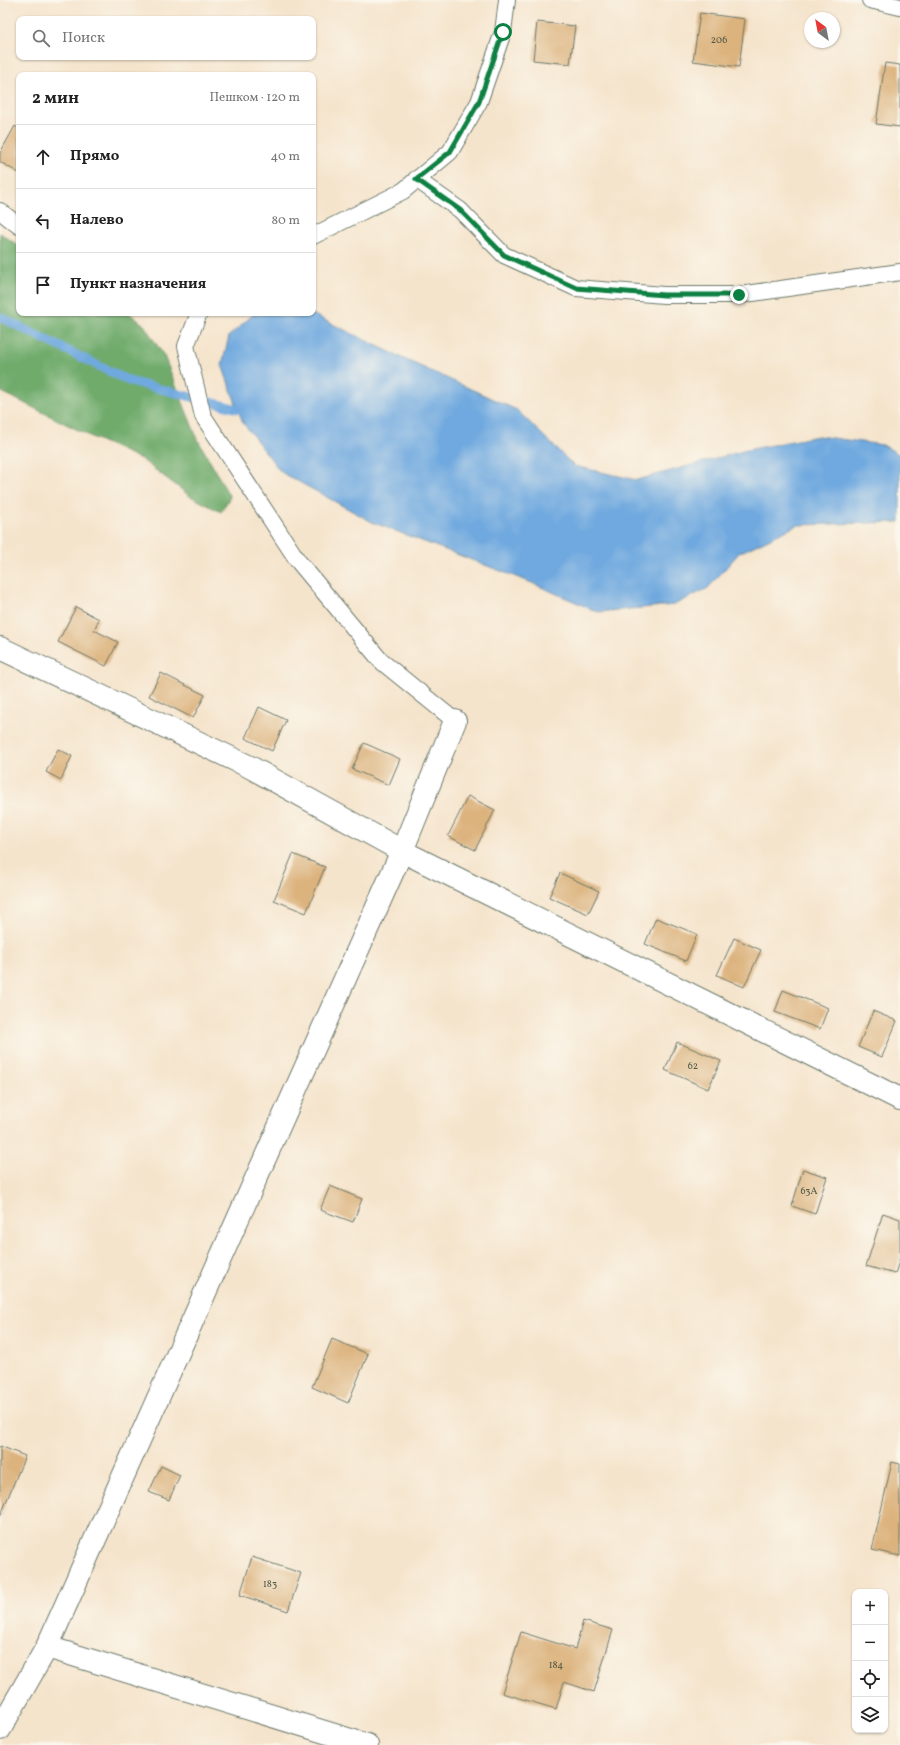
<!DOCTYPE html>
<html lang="ru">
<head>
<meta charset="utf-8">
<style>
  :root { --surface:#fff; --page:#f2f2f2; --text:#222; --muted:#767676; --line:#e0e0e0 }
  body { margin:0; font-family:Vollkorn,serif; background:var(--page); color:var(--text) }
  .controls { position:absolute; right:12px; bottom:12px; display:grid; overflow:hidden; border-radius:8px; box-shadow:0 1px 3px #0004 }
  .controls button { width:36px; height:36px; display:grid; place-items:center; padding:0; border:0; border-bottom:1px solid var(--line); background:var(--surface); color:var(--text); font:20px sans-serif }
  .compass { position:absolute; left:804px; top:12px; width:36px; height:36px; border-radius:50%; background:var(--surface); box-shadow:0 1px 3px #0004; rotate:328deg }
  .stop { position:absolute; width:12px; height:12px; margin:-9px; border:3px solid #0b8043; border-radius:50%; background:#fff }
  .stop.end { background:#0b8043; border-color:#fff; box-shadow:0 1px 4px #0008 }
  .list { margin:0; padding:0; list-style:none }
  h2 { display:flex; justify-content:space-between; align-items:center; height:52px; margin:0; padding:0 16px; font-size:17px }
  h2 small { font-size:13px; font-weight:400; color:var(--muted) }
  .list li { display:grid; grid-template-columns:26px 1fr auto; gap:12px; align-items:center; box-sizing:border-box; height:64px; padding:0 16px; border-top:1px solid var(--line) }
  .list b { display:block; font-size:15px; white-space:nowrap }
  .list em { font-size:13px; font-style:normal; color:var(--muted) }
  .icon { flex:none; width:22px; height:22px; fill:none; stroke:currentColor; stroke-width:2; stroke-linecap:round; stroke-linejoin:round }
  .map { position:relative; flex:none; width:900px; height:1745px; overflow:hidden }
  .search { position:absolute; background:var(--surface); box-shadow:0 1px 3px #0004; left:16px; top:16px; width:300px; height:44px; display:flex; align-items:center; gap:10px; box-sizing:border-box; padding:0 14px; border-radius:8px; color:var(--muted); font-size:15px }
  .panel { position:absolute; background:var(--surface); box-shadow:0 1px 3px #0004; left:16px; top:72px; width:300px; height:244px; border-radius:8px }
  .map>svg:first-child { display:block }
  .forest { fill:#70ab6c; stroke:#487450 }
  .water { fill:#6fa9df; stroke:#47738a }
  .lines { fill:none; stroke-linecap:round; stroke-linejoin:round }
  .stream { stroke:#6fa9df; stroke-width:9 }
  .building { fill:#dcb27d }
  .lane-casing { stroke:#6a7769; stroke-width:18 }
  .street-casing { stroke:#6a7769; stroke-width:24 }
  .lane { stroke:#fff; stroke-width:16 }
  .street { stroke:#fff; stroke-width:22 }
  .route { stroke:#0b8043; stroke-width:5 }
  .labels { text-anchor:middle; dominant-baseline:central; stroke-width:4; stroke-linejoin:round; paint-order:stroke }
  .number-label { font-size:10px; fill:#4e5a46 }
</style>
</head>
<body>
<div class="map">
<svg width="900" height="1745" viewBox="0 0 900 1745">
  <rect width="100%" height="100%" fill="#fbf7ec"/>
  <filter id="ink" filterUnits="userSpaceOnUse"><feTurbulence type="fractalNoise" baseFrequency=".025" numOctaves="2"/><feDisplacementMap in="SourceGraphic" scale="8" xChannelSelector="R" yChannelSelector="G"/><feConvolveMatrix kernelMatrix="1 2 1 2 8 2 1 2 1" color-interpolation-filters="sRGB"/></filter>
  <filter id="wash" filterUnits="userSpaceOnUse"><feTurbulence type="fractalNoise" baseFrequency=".012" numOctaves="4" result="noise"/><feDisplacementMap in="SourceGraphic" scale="16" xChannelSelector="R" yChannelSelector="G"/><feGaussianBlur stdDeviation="0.9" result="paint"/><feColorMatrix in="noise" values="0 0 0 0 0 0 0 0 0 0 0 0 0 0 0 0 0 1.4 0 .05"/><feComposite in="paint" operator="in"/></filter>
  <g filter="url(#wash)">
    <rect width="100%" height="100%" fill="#f5e4cc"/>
    <path class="forest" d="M 0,233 L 19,246 L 19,313 L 129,313 L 144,325 L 164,356 L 198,440 L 230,497 L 221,512 L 190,496 L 141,459 L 94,438 L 0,391 Z"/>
    <path class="water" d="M 255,313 L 310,313 L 400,357 L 517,410 L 574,466 L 637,480 L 747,450 L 818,436 L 883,445 L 900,455 L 900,522 L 798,525 L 739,553 L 708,588 L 674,605 L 598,612 L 532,583 L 372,522 L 281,472 L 243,423 L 222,365 L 229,336 Z"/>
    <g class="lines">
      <path class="stream" d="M 0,317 L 129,381 L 238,409"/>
    </g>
    <g id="blocks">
      <g class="building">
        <path d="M 700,13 L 745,19 L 739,67 L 693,61 Z"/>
        <path d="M 537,22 L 575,26 L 570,64 L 533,60 Z"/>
        <path d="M 885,63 L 900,65 L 900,127 L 876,124 Z"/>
        <path d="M 15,126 L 19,129 L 19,173 L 0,162 L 0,153 Z"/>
        <path d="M 76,607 L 99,619 L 94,630 L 118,642 L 106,666 L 58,642 Z"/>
        <path d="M 161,673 L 205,695 L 193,718 L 149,696 Z"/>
        <path d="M 259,707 L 286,720 L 272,751 L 245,738 Z"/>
        <path d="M 364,743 L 400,759 L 389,785 L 352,769 Z"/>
        <path d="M 58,749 L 72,756 L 61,780 L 46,772 Z"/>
        <path d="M 468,796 L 495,810 L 475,850 L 448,836 Z"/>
        <path d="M 293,854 L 325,867 L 306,913 L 274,900 Z"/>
        <path d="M 560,873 L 599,891 L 588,914 L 549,897 Z"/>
        <path d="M 656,918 L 697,934 L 686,961 L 645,944 Z"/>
        <path d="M 734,938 L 761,950 L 744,987 L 717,975 Z"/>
        <path d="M 783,990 L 828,1008 L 820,1029 L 775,1012 Z"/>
        <path d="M 873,1011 L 897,1021 L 882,1057 L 858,1047 Z"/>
        <path d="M 677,1042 L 721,1061 L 708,1089 L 665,1070 Z"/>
        <path d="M 803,1169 L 827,1177 L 815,1214 L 792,1206 Z"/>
        <path d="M 330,1186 L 362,1199 L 353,1222 L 320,1210 Z"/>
        <path d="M 883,1213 L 900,1219 L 900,1258 L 895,1274 L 866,1266 Z"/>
        <path d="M 332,1339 L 368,1354 L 348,1403 L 312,1387 Z"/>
        <path d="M 0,1446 L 25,1456 L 0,1517 Z"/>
        <path d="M 892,1462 L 900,1464 L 900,1556 L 872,1550 Z"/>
        <path d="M 161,1466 L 180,1475 L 169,1500 L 149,1492 Z"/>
        <path d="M 252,1557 L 301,1573 L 288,1611 L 240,1595 Z"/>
        <path d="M 583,1621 L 613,1630 L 594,1692 L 564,1682 L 556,1709 L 502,1693 L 521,1632 L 575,1649 Z"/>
      </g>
    </g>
  </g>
  <g filter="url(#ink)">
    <use href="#blocks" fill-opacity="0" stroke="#6a7769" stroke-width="1"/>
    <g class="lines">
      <g class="lane-casing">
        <g id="lane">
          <path d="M 870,0 L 900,7"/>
          <path d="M 416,179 L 460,210 L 504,255 L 576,288 L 664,295 L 739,295 L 900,272"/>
          <path d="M 0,211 L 19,226"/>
          <path d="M 313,236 L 403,191 L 450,152 L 479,102 L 503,32 L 507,0"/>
          <path d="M 199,313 L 186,346 L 203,416 L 298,561 L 381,661 L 455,721"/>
        </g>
      </g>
      <g class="street-casing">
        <g id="street">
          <path d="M 0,648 L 250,767 L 402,851 L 900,1099"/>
          <path d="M 47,1647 L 367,1745"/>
          <path d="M 0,1729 L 47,1647 L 402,851 L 455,721"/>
        </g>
      </g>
      <use href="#lane" class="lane"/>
      <use href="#street" class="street"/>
    </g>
  </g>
  <g class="lines" filter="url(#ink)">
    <path class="route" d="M 503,32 L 479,102 L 450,152 L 416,179 L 460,210 L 504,255 L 576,288 L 664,295 L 739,295"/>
  </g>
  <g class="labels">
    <g class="number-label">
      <text x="719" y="40">206</text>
      <text x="693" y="1066">62</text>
      <text x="809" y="1191">63А</text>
      <text x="270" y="1584">183</text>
      <text x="556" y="1665">184</text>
    </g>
  </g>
</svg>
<div class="controls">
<button>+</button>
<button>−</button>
<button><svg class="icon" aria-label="locate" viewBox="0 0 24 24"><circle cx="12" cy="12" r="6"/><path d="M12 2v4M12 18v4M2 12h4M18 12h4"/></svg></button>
<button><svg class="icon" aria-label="layers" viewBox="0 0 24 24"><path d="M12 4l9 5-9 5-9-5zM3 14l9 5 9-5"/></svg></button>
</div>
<svg class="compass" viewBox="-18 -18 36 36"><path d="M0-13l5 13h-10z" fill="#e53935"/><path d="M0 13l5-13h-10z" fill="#767676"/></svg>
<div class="stop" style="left:503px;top:32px"></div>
<div class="stop end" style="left:739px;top:295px"></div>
<div class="search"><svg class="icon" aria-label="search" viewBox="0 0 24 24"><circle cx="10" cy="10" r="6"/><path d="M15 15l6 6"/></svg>Поиск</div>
<section class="panel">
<h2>2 мин<small>Пешком · 120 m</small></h2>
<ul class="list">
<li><svg class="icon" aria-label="ahead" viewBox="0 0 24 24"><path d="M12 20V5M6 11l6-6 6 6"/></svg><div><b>Прямо</b></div><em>40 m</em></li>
<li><svg class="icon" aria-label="left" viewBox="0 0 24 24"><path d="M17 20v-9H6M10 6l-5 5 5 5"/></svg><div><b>Налево</b></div><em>80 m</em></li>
<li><svg class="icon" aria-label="arrive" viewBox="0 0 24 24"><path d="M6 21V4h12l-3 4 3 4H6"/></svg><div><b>Пункт назначения</b></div></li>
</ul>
</section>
</div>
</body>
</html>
